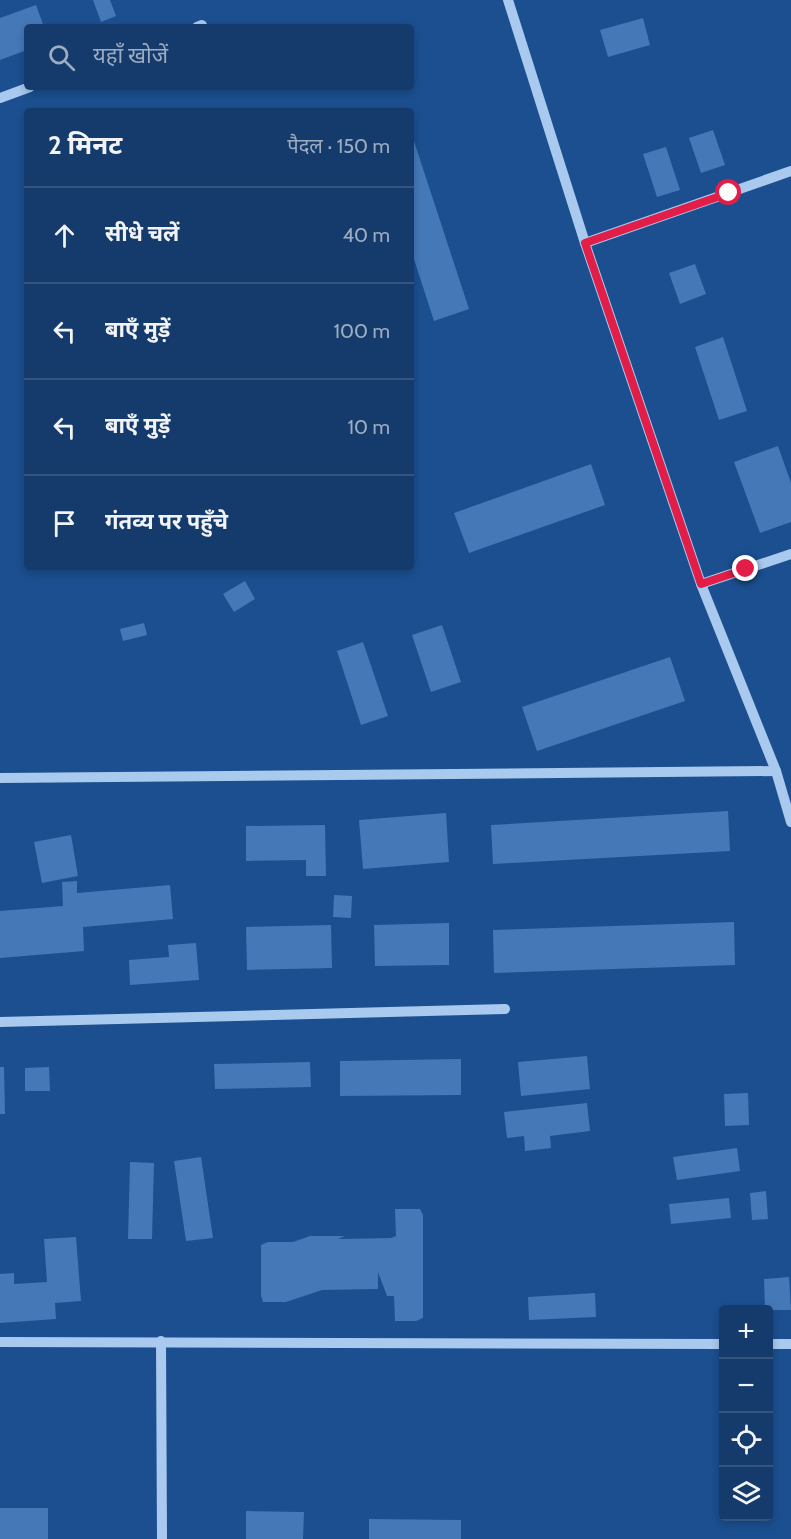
<!DOCTYPE html>
<html lang="hi">
<head>
<meta charset="utf-8">
<style>
  :root { --surface:#143b6b; --page:#214673; --text:#f1f3f6; --muted:#9dadc1; --line:#33557e }
  body { margin:0; font-family:Cabin,"Noto Sans Devanagari",sans-serif; background:var(--page); color:var(--text) }
  .controls { position:absolute; right:18px; bottom:18px; display:grid; overflow:hidden; border-radius:6px; box-shadow:0 3px 9px #0003 }
  .controls button { width:54px; height:54px; display:grid; place-items:center; padding:0; border:0; border-bottom:2px solid var(--line); background:var(--surface); color:var(--text); font:30px sans-serif }
  .stop { position:absolute; width:18px; height:18px; margin:-14px; border:4px solid #e11d48; border-radius:50%; background:#fff }
  .stop.end { background:#e11d48; border-color:#fff; box-shadow:0 2px 6px #0008 }
  .list { margin:0; padding:0; list-style:none }
  h2 { display:flex; justify-content:space-between; align-items:center; height:78px; margin:0; padding:0 24px; font-size:26px }
  h2 small { font-size:20px; font-weight:400; color:var(--muted) }
  .list li { display:grid; grid-template-columns:39px 1fr auto; gap:18px; align-items:center; box-sizing:border-box; height:96px; padding:0 24px; border-top:2px solid var(--line) }
  .list b { display:block; font-size:22px; white-space:nowrap }
  .list em { font-size:20px; font-style:normal; color:var(--muted) }
  .icon { flex:none; width:33px; height:33px; fill:none; stroke:currentColor; stroke-width:2; stroke-linecap:round; stroke-linejoin:round }
  .map { position:relative; flex:none; width:791px; height:1539px; overflow:hidden }
  .search { position:absolute; background:var(--surface); box-shadow:0 3px 9px #0003; left:24px; top:24px; width:390px; height:66px; display:flex; align-items:center; gap:15px; box-sizing:border-box; padding:0 21px; border-radius:6px; color:var(--muted); font-size:22px }
  .panel { position:absolute; background:var(--surface); box-shadow:0 3px 9px #0003; left:24px; top:108px; width:390px; height:462px; border-radius:6px }
  .map>svg:first-child { display:block }
  .building { fill:#4478b7 }
  .lines { fill:none; stroke-linecap:round; stroke-linejoin:round }
  .minor { stroke:#a9c9ee; stroke-width:10 }
  .route { stroke:#e11d48; stroke-width:8 }
</style>
</head>
<body>
<div class="map">
<svg width="791" height="1539" viewBox="0 0 791 1539">
  <rect width="100%" height="100%" fill="#1b4f8f"/>
  <g class="building">
    <path d="M 93,0 L 110,0 L 116,16 L 101,22 Z"/>
    <path d="M 36,5 L 44,27 L 27,27 L 27,50 L 0,60 L 0,18 Z"/>
    <path d="M 643,18 L 650,45 L 608,57 L 600,30 Z"/>
    <path d="M 713,130 L 725,165 L 701,173 L 689,138 Z"/>
    <path d="M 411,132 L 469,309 L 434,321 L 411,250 Z"/>
    <path d="M 666,147 L 680,190 L 657,197 L 643,154 Z"/>
    <path d="M 695,264 L 706,294 L 680,304 L 669,273 Z"/>
    <path d="M 723,337 L 747,411 L 719,420 L 695,347 Z"/>
    <path d="M 778,446 L 791,483 L 791,522 L 760,533 L 734,462 Z"/>
    <path d="M 591,464 L 605,505 L 469,553 L 454,513 Z"/>
    <path d="M 245,581 L 255,599 L 234,612 L 223,594 Z"/>
    <path d="M 144,623 L 147,635 L 123,641 L 120,629 Z"/>
    <path d="M 442,625 L 461,682 L 431,692 L 412,635 Z"/>
    <path d="M 363,642 L 388,716 L 361,725 L 337,651 Z"/>
    <path d="M 670,657 L 685,701 L 537,751 L 522,707 Z"/>
    <path d="M 728,811 L 730,851 L 493,864 L 491,825 Z"/>
    <path d="M 446,813 L 449,862 L 363,869 L 359,820 Z"/>
    <path d="M 325,825 L 326,876 L 306,876 L 306,860 L 246,861 L 246,826 Z"/>
    <path d="M 71,835 L 78,876 L 42,883 L 34,842 Z"/>
    <path d="M 77,881 L 77,893 L 170,885 L 173,919 L 83,927 L 84,951 L 0,958 L 0,911 L 63,906 L 62,882 Z"/>
    <path d="M 334,895 L 352,896 L 351,918 L 333,917 Z"/>
    <path d="M 734,922 L 735,965 L 494,973 L 493,930 Z"/>
    <path d="M 449,923 L 449,965 L 375,966 L 374,925 Z"/>
    <path d="M 331,925 L 332,968 L 247,970 L 246,927 Z"/>
    <path d="M 196,943 L 199,980 L 130,985 L 129,960 L 169,957 L 168,945 Z"/>
    <path d="M 587,1056 L 590,1089 L 521,1096 L 518,1062 Z"/>
    <path d="M 461,1059 L 461,1095 L 340,1096 L 340,1061 Z"/>
    <path d="M 310,1062 L 311,1087 L 215,1089 L 214,1064 Z"/>
    <path d="M 0,1067 L 4,1067 L 5,1114 L 0,1114 Z"/>
    <path d="M 49,1067 L 50,1091 L 25,1091 L 25,1068 Z"/>
    <path d="M 748,1093 L 749,1125 L 725,1126 L 724,1094 Z"/>
    <path d="M 587,1103 L 590,1131 L 550,1136 L 551,1148 L 525,1151 L 524,1136 L 507,1138 L 504,1112 Z"/>
    <path d="M 737,1148 L 740,1171 L 677,1180 L 673,1157 Z"/>
    <path d="M 201,1157 L 213,1238 L 186,1241 L 174,1161 Z"/>
    <path d="M 130,1162 L 154,1163 L 152,1239 L 128,1239 Z"/>
    <path d="M 766,1191 L 768,1219 L 752,1220 L 750,1193 Z"/>
    <path d="M 729,1198 L 731,1218 L 671,1224 L 669,1204 Z"/>
    <path d="M 395,1209 L 420,1209 L 423,1215 L 423,1318 L 416,1321 L 395,1321 L 394,1296 L 387,1296 L 378,1272 L 378,1289 L 322,1290 L 286,1302 L 263,1302 L 261,1295 L 261,1245 L 268,1242 L 293,1242 L 310,1236 L 345,1236 L 338,1239 L 391,1238 L 396,1236 Z"/>
    <path d="M 76,1237 L 81,1301 L 55,1303 L 56,1319 L 0,1323 L 0,1274 L 14,1273 L 14,1284 L 47,1282 L 44,1239 Z"/>
    <path d="M 789,1277 L 791,1310 L 765,1310 L 764,1279 Z"/>
    <path d="M 595,1293 L 596,1317 L 529,1320 L 528,1297 Z"/>
    <rect x="0" y="1508" width="48" height="31"/>
    <path d="M 246,1511 L 304,1512 L 303,1539 L 246,1539 Z"/>
    <path d="M 369,1519 L 461,1520 L 461,1539 L 369,1539 Z"/>
  </g>
  <g class="lines">
    <g class="minor">
      <path d="M 508,0 L 585,243 L 701,584 L 776,771 L 791,822"/>
      <path d="M 197,27 L 202,25"/>
      <path d="M 0,98 L 30,87"/>
      <path d="M 585,243 L 791,171"/>
      <path d="M 701,584 L 791,554"/>
      <path d="M 0,778 L 776,771"/>
      <path d="M 0,1022 L 505,1009"/>
      <path d="M 161,1341 L 162,1539"/>
      <path d="M 0,1342 L 724,1344"/>
      <path d="M 768,1344 L 791,1344"/>
    </g>
  </g>
  <g class="lines">
    <path class="route" d="M 729,193 L 585,243 L 701,584 L 746,569"/>
  </g>
</svg>
<div class="controls">
<button>+</button>
<button>−</button>
<button><svg class="icon" aria-label="locate" viewBox="0 0 24 24"><circle cx="12" cy="12" r="6"/><path d="M12 2v4M12 18v4M2 12h4M18 12h4"/></svg></button>
<button><svg class="icon" aria-label="layers" viewBox="0 0 24 24"><path d="M12 4l9 5-9 5-9-5zM3 14l9 5 9-5"/></svg></button>
</div>
<div class="stop" style="left:729px;top:193px"></div>
<div class="stop end" style="left:746px;top:569px"></div>
<div class="search"><svg class="icon" aria-label="search" viewBox="0 0 24 24"><circle cx="10" cy="10" r="6"/><path d="M15 15l6 6"/></svg>यहाँ खोजें</div>
<section class="panel">
<h2>2 मिनट<small>पैदल · 150 m</small></h2>
<ul class="list">
<li><svg class="icon" aria-label="ahead" viewBox="0 0 24 24"><path d="M12 20V5M6 11l6-6 6 6"/></svg><div><b>सीधे चलें</b></div><em>40 m</em></li>
<li><svg class="icon" aria-label="left" viewBox="0 0 24 24"><path d="M17 20v-9H6M10 6l-5 5 5 5"/></svg><div><b>बाएँ मुड़ें</b></div><em>100 m</em></li>
<li><svg class="icon" aria-label="left" viewBox="0 0 24 24"><path d="M17 20v-9H6M10 6l-5 5 5 5"/></svg><div><b>बाएँ मुड़ें</b></div><em>10 m</em></li>
<li><svg class="icon" aria-label="arrive" viewBox="0 0 24 24"><path d="M6 21V4h12l-3 4 3 4H6"/></svg><div><b>गंतव्य पर पहुँचे</b></div></li>
</ul>
</section>
</div>
</body>
</html>
